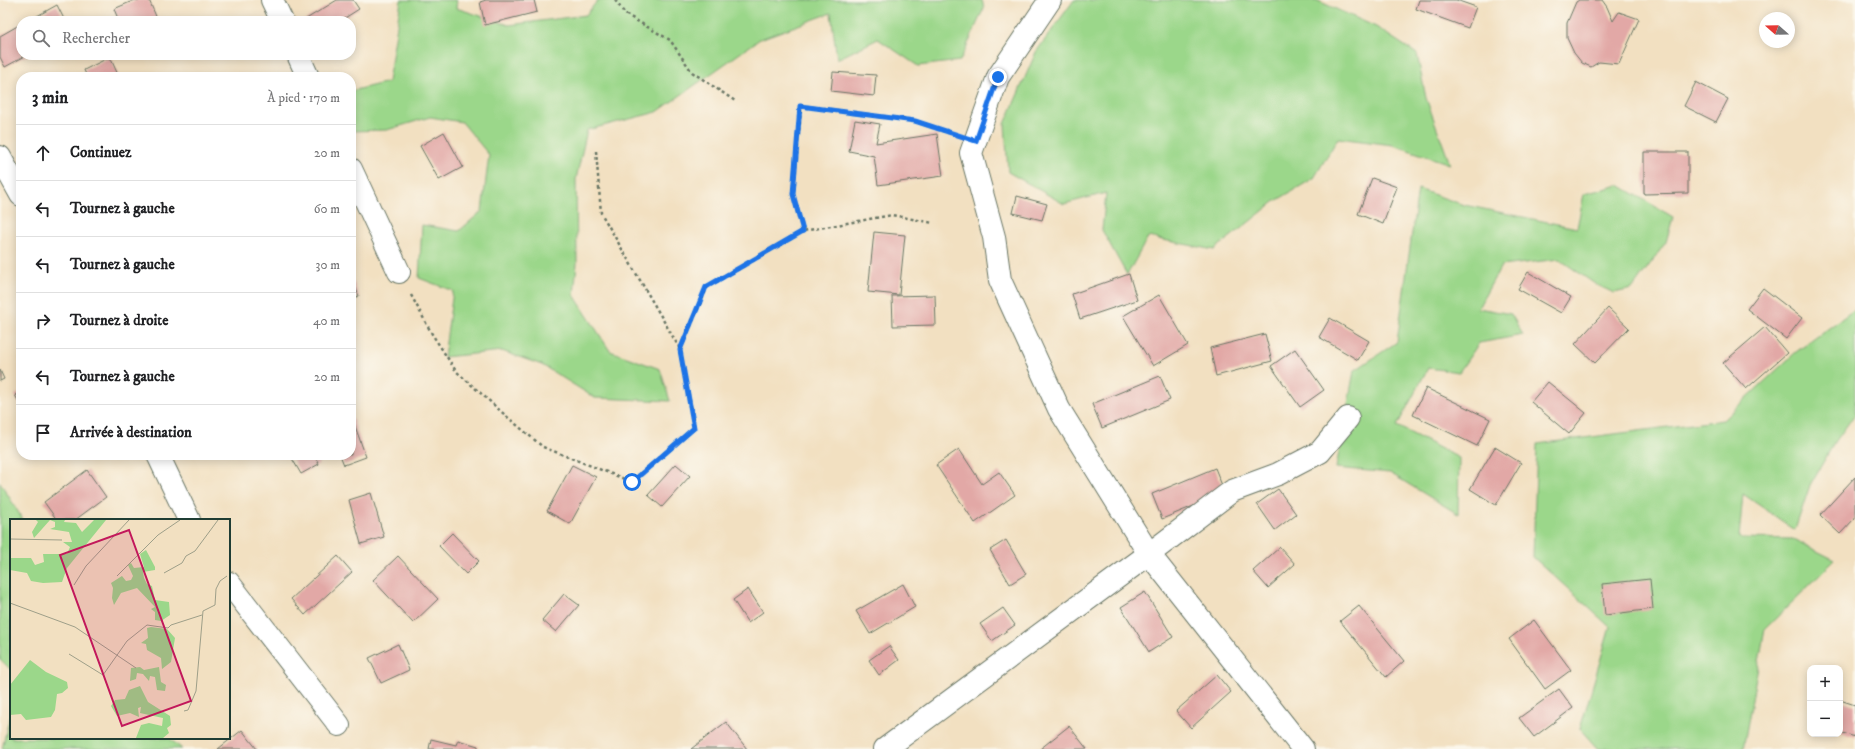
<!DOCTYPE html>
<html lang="fr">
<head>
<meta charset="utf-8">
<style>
  :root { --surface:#fff; --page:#f2f2f2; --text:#202124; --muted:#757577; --line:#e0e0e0 }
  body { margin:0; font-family:"IM FELL DW Pica",serif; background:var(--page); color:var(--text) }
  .controls { position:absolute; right:12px; bottom:12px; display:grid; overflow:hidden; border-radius:8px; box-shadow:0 2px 10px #0003 }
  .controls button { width:36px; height:36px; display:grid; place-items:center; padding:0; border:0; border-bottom:1px solid var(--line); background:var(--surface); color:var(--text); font:20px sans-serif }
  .compass { position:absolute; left:1759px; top:12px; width:36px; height:36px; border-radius:50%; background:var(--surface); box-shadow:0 2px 10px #0003; rotate:290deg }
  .stop { position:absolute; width:12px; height:12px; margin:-9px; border:3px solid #1a73e8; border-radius:50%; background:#fff }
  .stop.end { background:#1a73e8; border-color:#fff; box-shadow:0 1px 4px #0008 }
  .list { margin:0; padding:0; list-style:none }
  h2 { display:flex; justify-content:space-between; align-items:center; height:52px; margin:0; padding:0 16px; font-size:17px }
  h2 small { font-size:13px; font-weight:400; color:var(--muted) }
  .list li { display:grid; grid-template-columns:26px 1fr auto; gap:12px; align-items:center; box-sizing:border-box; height:56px; padding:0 16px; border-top:1px solid var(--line) }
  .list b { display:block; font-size:15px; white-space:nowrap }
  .list em { font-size:13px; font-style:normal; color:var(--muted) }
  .icon { flex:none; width:22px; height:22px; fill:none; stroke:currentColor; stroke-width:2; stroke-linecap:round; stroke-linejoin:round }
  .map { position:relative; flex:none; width:1855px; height:749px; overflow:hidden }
  .search { position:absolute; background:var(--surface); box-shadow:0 2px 10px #0003; left:16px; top:16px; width:340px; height:44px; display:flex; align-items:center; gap:10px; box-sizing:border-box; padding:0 14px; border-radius:16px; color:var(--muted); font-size:15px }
  .panel { position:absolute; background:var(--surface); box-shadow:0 2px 10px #0003; left:16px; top:72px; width:340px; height:388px; border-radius:16px }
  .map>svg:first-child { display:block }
  .green { fill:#9bd78a; stroke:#5d8a5f }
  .building { fill:#e2a8a6 }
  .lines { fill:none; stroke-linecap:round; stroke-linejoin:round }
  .minor-casing { stroke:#697665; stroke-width:24 }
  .path { stroke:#697665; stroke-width:2.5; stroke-dasharray:3 3; stroke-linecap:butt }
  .minor { stroke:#fff; stroke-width:22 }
  .route { stroke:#1a73e8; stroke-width:5 }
  .inset-road { fill:none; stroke:#9e9f89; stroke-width:1 }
  .view { fill:#c2185b; fill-opacity:0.15; stroke:#c2185b; stroke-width:2 }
  .inset-edge { fill:none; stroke:#1f3d34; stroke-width:2 }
</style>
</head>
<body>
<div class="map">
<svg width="1855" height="749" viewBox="0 0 1855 749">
  <rect width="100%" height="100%" fill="#fbf7ec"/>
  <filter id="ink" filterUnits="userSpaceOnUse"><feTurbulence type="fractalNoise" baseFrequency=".025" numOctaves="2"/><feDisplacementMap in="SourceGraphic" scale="8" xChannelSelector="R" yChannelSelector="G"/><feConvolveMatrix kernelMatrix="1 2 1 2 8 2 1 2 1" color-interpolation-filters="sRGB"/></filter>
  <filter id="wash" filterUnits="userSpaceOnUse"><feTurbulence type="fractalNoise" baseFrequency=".012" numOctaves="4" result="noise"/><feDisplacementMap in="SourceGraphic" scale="16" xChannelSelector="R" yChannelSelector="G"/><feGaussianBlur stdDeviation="0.9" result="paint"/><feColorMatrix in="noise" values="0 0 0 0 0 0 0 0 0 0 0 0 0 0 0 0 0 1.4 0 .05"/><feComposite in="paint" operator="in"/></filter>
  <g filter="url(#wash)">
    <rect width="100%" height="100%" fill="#f2e0c1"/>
    <g class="green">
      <path d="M 401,0 L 457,0 L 456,8 L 509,25 L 586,15 L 598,0 L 982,0 L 984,8 L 960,61 L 918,66 L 878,39 L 837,59 L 831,13 L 760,39 L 657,112 L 587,130 L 576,179 L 577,263 L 574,295 L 610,351 L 660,369 L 670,401 L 595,398 L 542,365 L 502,351 L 444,357 L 453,291 L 419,278 L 422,225 L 459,231 L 482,211 L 489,155 L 462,122 L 430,117 L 387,130 L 351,131 L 351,91 L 388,82 Z"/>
      <path d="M 1074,0 L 1316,0 L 1376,27 L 1417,54 L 1426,98 L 1450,164 L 1393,145 L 1338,138 L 1314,178 L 1274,202 L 1214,250 L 1148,237 L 1127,275 L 1102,230 L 1106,193 L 1064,204 L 1008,172 L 1005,124 L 1036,52 Z"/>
      <path d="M 1619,185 L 1673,217 L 1666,242 L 1632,289 L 1614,293 L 1595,284 L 1559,259 L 1501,266 L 1478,308 L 1511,314 L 1523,335 L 1479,343 L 1459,372 L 1428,368 L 1397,426 L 1459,458 L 1458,514 L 1390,473 L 1336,468 L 1354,371 L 1397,342 L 1418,189 L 1464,205 L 1577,228 L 1584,194 Z"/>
      <path d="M 1855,309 L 1855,414 L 1833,445 L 1810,485 L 1795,530 L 1743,494 L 1739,538 L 1793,539 L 1835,560 L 1765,629 L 1743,749 L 1598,749 L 1580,729 L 1610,627 L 1533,557 L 1537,444 L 1723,420 L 1796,352 Z"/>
      <path d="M 0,482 L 23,520 L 11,520 L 11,670 L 0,659 Z"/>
      <path d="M 11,711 L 11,738 L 169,738 L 182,749 L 2,749 Z"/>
    </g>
    <g id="blocks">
      <g class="building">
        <path d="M 135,0 L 149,0 L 158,21 L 119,21 L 114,9 Z"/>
        <path d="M 337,0 L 353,0 L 359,9 L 340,21 L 303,21 Z"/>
        <path d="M 486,0 L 534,0 L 537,12 L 485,25 L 480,2 Z"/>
        <path d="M 1419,0 L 1456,0 L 1476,7 L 1468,28 L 1416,9 Z"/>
        <path d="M 1579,0 L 1602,0 L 1607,7 L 1613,21 L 1619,12 L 1639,19 L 1619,64 L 1599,62 L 1591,67 L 1582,63 L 1574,53 L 1567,38 L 1567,23 L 1576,2 Z"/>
        <path d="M 57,5 L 65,21 L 28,21 Z"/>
        <path d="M 21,24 L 21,55 L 27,55 L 5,67 L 0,57 L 0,36 Z"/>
        <path d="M 110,57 L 119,77 L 87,77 L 84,70 Z"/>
        <path d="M 833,72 L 876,75 L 874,96 L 831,91 Z"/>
        <path d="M 1696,82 L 1728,99 L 1716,122 L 1684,106 Z"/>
        <path d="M 855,120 L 880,124 L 876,143 L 937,134 L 943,176 L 878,185 L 874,156 L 849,151 Z"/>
        <path d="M 444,132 L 463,167 L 439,180 L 420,146 Z"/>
        <path d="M 1644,152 L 1688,152 L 1688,193 L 1644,194 Z"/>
        <path d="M 1372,178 L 1397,187 L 1383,224 L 1358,214 Z"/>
        <path d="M 1017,196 L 1047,204 L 1042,220 L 1013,213 Z"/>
        <path d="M 874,232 L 905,235 L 899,295 L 868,292 Z"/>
        <path d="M 1528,272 L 1571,297 L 1561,313 L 1518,289 Z"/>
        <path d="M 1129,274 L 1137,300 L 1080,319 L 1072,294 Z"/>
        <path d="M 351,277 L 359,296 L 351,299 Z"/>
        <path d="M 1763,288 L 1802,318 L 1786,339 L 1747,309 Z"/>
        <path d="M 935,295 L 936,325 L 893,326 L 892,296 Z"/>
        <path d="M 1159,295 L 1188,345 L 1153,366 L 1123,316 Z"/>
        <path d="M 1608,308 L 1629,328 L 1595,363 L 1575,344 Z"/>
        <path d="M 1330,318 L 1369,341 L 1358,360 L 1319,337 Z"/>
        <path d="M 1765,327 L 1787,353 L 1746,389 L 1723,363 Z"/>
        <path d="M 1265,334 L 1272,361 L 1216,376 L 1210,348 Z"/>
        <path d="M 1295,349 L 1324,390 L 1300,407 L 1271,366 Z"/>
        <path d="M 0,370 L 4,379 L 0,381 Z"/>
        <path d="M 1160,376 L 1170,400 L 1102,428 L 1092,404 Z"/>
        <path d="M 1548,382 L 1586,413 L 1569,434 L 1531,402 Z"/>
        <path d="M 1426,388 L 1490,419 L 1477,446 L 1413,415 Z"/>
        <path d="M 21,392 L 21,406 L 15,395 Z"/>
        <path d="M 351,415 L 366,457 L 344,465 L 340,455 L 351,455 Z"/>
        <path d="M 1495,447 L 1521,463 L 1496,505 L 1470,489 Z"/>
        <path d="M 959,449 L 982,484 L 999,472 L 1015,495 L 975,523 L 936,465 Z"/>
        <path d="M 290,455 L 314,455 L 319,464 L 301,474 Z"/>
        <path d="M 676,464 L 690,476 L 662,507 L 648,495 Z"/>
        <path d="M 572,465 L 596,477 L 570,524 L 547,511 Z"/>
        <path d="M 1215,468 L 1225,493 L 1162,519 L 1152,494 Z"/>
        <path d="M 87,470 L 106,497 L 75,520 L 57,520 L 44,502 Z"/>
        <path d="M 1855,477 L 1855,518 L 1840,534 L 1820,515 Z"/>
        <path d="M 1278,489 L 1296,514 L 1275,530 L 1257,504 Z"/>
        <path d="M 371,493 L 384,537 L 361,544 L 349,500 Z"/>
        <path d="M 452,533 L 479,561 L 466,574 L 439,546 Z"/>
        <path d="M 1006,540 L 1026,574 L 1010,584 L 990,550 Z"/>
        <path d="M 1280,547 L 1295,564 L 1268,588 L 1253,571 Z"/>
        <path d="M 338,556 L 352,572 L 305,615 L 291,599 Z"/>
        <path d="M 398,556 L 438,599 L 413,623 L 373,580 Z"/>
        <path d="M 1650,579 L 1653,609 L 1605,615 L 1602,584 Z"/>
        <path d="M 903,584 L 915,607 L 870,634 L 856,611 Z"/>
        <path d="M 748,589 L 763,612 L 748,623 L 733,600 Z"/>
        <path d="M 1145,592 L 1173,637 L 1149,652 L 1121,607 Z"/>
        <path d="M 564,594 L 579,605 L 556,632 L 542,620 Z"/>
        <path d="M 1359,606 L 1404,661 L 1386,677 L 1340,621 Z"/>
        <path d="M 1003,608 L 1015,625 L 992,641 L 980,624 Z"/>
        <path d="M 1534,620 L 1571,670 L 1545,689 L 1509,639 Z"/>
        <path d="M 398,644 L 409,670 L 381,683 L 369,658 Z"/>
        <path d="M 889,646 L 899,660 L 879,675 L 869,660 Z"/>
        <path d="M 1217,675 L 1231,692 L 1191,728 L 1176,711 Z"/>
        <path d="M 1559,689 L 1573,708 L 1534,737 L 1519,718 Z"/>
        <path d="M 1840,700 L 1855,705 L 1855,737 L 1840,732 Z"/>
        <path d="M 726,722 L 747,749 L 691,749 Z"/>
        <path d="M 1069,726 L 1087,749 L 1040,749 Z"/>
        <path d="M 242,730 L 257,749 L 218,749 Z"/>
        <path d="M 431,739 L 456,745 L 458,740 L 478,746 L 478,749 L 429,749 Z"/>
      </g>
    </g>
  </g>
  <g filter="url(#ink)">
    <use href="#blocks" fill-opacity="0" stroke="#697665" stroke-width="1"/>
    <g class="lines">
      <g class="minor-casing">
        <g id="minor">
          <path d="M 272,0 L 282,21"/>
          <path d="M 1050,0 L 998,77 L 971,153 L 994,237 L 1000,280 L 1059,409 L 1149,554 L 1303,749"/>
          <path d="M 298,55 L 308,77"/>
          <path d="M 0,157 L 21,195"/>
          <path d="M 351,169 L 399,272"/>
          <path d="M 158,455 L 189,520"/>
          <path d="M 229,583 L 339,725"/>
          <path d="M 885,749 L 1149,554 L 1232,491 L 1278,474 L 1320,452 L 1348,418"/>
        </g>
      </g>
      <g class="path">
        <path d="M 615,0 L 625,14 L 670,40 L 692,72 L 735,101"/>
        <path d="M 596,151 L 601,213 L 680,349"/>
        <path d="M 803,231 L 793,194 L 801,106 L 915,121 L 950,133"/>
        <path d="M 411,295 L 432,334 L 456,371 L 505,415 L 543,447 L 632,482 L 694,428 L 680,350 L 707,287 L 803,231 L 892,215 L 933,223"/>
      </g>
      <use href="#minor" class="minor"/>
    </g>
  </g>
  <g class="lines" filter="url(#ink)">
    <path class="route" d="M 632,482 L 694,428 L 680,350 L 706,287 L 803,231 L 793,194 L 800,106 L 915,121 L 976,141 L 998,77"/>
  </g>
  <g transform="translate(10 519)">
    <rect width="220" height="220" fill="#f2e0c1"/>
    <path d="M 26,1 L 55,1 L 54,3 L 66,4 L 72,13 L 84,1 L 96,1 L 57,49 L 52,63 L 33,64 L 21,62 L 17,54 L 0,51 L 0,39 L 21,39 L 25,46 L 34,43 L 33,35 L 57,35 L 60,28 L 53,23 L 62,23 L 59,13 L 40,10 L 45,8 L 45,3 L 40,1 L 24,19 L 22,13 L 28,3 ZM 136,31 L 145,48 L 145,51 L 133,53 L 134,59 L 137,65 L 142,67 L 145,81 L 159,83 L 160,96 L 151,102 L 145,101 L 145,93 L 141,90 L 145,88 L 127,69 L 111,74 L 104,86 L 102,79 L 103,69 L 101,64 L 112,57 L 116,62 L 121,61 L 123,57 L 118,46 L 121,44 L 124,49 L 134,48 L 130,35 ZM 141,108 L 157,110 L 165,119 L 161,143 L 152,150 L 151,139 L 137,131 L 136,125 L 131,124 L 138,119 L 137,109 ZM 20,141 L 36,153 L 57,163 L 58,169 L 52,174 L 47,175 L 45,191 L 41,198 L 16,201 L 11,195 L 0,196 L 0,166 ZM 130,148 L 134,151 L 149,148 L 151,163 L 156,166 L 155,172 L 147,171 L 145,158 L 140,157 L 139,162 L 133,155 L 127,154 L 126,160 L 120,162 L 121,149 ZM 130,167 L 138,183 L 160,197 L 161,206 L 157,209 L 159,214 L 153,219 L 126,219 L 131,206 L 139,204 L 152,207 L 153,199 L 130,194 L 131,188 L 128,189 L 129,198 L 120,194 L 107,197 L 101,187 L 105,181 L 115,180 L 119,171 Z" fill="#9bd78a"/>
    <path class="inset-road" d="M 0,20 L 52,21M 154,54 L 172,44 L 176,37 L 185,32 L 208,1M 107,57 L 148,16 L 170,1M 64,66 L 76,47 L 119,1M 0,84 L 65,108 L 126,149M 59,135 L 93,156 L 117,122 L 137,106 L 158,109 L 161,106 L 192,96M 174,192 L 178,191 L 186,172 L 193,92 L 205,86 L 206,70 L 210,62 L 217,57"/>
    <path class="view" d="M 119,11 L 181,182 L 112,207 L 50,36 Z"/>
    <rect width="220" height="220" class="inset-edge"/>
  </g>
</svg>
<div class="controls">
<button>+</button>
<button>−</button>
</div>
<svg class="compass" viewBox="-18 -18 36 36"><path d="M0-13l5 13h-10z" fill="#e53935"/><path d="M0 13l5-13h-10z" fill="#757577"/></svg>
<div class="stop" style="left:632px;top:482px"></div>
<div class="stop end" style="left:998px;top:77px"></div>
<div class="search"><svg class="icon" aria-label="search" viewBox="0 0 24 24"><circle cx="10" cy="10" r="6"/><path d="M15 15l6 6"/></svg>Rechercher</div>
<section class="panel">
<h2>3 min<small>À pied · 170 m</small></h2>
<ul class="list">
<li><svg class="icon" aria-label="ahead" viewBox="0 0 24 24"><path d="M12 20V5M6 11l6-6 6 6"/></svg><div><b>Continuez</b></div><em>20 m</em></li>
<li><svg class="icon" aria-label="left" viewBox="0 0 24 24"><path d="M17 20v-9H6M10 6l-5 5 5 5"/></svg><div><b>Tournez à gauche</b></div><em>60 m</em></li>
<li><svg class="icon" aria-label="left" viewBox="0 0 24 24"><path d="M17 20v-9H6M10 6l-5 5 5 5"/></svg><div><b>Tournez à gauche</b></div><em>30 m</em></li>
<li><svg class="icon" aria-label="right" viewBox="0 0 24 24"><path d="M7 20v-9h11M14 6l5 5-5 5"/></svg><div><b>Tournez à droite</b></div><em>40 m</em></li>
<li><svg class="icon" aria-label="left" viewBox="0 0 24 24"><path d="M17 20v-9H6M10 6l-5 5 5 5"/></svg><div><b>Tournez à gauche</b></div><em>20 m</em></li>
<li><svg class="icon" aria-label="arrive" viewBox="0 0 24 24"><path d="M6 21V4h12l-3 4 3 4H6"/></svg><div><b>Arrivée à destination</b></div></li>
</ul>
</section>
</div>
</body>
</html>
